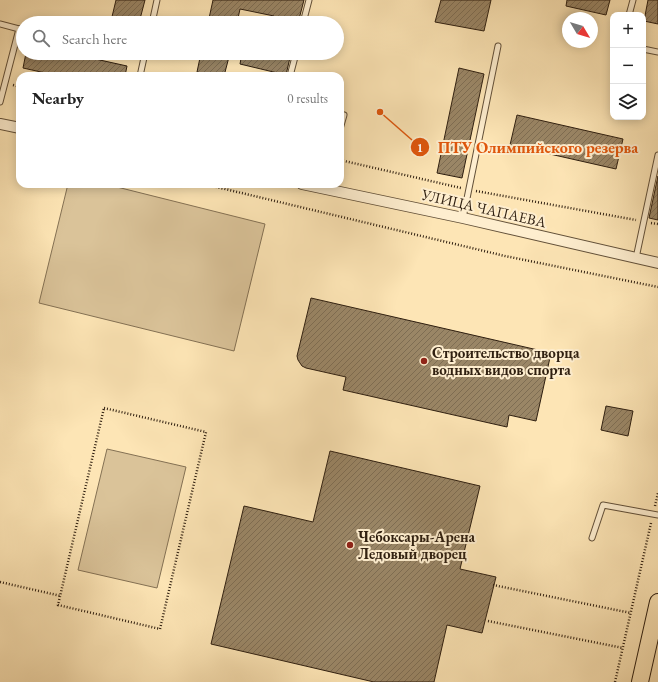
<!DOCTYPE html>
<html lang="en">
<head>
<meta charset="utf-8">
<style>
  :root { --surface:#fff; --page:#f2f2f2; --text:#222; --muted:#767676; --line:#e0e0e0 }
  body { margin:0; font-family:"EB Garamond",serif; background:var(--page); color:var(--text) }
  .controls { position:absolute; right:12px; top:12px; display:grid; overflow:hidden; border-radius:8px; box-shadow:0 2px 10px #0003 }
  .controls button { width:36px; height:36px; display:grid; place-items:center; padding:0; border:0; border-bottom:1px solid var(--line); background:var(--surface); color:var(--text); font:20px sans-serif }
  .compass { position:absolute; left:562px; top:12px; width:36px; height:36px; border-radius:50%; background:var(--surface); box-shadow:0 2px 10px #0003; rotate:128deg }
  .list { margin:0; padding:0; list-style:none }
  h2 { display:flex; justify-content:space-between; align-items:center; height:52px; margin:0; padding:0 16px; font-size:17px }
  h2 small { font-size:13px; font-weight:400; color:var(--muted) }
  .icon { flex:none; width:22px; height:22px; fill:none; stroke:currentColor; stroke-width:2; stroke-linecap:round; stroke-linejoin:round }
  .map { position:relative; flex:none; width:658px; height:682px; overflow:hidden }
  .search { position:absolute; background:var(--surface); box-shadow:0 2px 10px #0003; left:16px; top:16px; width:328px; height:44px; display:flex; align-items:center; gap:10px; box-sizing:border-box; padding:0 14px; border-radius:22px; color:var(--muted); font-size:15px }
  .panel { position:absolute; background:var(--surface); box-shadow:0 2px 10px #0003; left:16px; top:72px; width:328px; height:116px; border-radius:12px }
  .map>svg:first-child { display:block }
  .garden { fill:#dac399; stroke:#847154 }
  .building { fill:url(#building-hatch); stroke:#2f1f10 }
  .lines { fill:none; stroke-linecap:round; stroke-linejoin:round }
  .lane-casing { stroke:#625039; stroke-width:7 }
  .street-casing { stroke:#625039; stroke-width:12 }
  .primary-casing { stroke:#2f1f10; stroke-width:18 }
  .path { stroke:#2f1f10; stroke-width:2.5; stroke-dasharray:1 2; stroke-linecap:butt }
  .lane { stroke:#feeecf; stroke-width:5 }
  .street { stroke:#feeecf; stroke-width:10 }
  .primary { stroke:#fde5b5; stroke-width:16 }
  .poi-dot { fill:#8f2418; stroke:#feeecf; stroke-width:1.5 }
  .labels { text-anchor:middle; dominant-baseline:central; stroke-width:4; stroke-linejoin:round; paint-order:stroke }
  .street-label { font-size:15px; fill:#2f1f10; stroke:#feeecf }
  .poi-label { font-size:15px; font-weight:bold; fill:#2f1f10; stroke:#feeecf; text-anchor:start }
  .leader { fill:none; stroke:#df560c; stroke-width:1.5 }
  .callout-dot { fill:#df560c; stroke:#feeecf; stroke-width:1.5 }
  .mark-label { font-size:12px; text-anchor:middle; font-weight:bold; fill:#fff }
  .callout-label { font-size:16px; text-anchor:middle; font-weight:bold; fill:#df560c; stroke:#feeecf; stroke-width:4; stroke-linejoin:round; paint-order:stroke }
</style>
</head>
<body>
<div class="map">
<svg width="658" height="682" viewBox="0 0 658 682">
  <defs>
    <pattern id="building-hatch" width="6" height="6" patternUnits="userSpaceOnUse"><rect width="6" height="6" fill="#9a8666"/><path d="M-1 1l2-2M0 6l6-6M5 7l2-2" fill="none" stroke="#7e6d53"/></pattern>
  </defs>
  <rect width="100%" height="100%" fill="#fde5b5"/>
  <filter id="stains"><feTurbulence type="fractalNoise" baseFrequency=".005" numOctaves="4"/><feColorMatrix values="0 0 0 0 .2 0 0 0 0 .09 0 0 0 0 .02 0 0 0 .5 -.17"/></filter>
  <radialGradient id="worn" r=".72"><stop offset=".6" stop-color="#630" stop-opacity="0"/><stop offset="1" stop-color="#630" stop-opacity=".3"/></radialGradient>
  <g class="garden">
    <path d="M 68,184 L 105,184 L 265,224 L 234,351 L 39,303 Z"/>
    <path d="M 107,449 L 186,467 L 157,588 L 78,570 Z"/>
  </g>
  <g class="building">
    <path d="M 116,0 L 145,0 L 139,23 L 119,23 L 111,21 Z"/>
    <path d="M 213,0 L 304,0 L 298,23 L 272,23 L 274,16 L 240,9 L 237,23 L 208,23 Z"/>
    <path d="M 441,0 L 491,0 L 484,31 L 435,22 Z"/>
    <path d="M 567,0 L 610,0 L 606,15 L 566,6 Z"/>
    <path d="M 648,0 L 658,0 L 658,24 L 644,21 Z"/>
    <path d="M 26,53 L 68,53 L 127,66 L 125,76 L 59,76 L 23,68 Z"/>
    <path d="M 201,53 L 230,53 L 224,76 L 213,76 L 197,72 Z"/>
    <path d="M 242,53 L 291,53 L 286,75 L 240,64 Z"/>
    <path d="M 459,68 L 484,74 L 462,178 L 437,173 Z"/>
    <path d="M 517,115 L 623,139 L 616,169 L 510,145 Z"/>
    <path d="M 658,176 L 658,220 L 649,218 Z"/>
    <path d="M 311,298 L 551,353 L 536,421 L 509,415 L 507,427 L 343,390 L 346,377 L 306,368 L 302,366 L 298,360 L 297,356 Z"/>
    <path d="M 606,406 L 633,411 L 628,436 L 601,430 Z"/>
    <path d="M 330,451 L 480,486 L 460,569 L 496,577 L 482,633 L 447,625 L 434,682 L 374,682 L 211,644 L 244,506 L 313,522 Z"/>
  </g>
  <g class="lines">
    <g class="lane-casing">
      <g id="lane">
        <path d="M 629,15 L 633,0"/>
        <path d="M 152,23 L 157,0"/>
        <path d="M 303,23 L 309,0"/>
        <path d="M 0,24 L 23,30"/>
        <path d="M 643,49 L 658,52"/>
        <path d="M 127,53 L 144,57"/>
        <path d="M 140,76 L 145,53"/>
        <path d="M 290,76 L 296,53"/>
        <path d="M 0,102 L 19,29"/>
        <path d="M 340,114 L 344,115 L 340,129"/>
        <path d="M 463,218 L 498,46"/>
        <path d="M 636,258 L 658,155"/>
        <path d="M 592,538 L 603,505 L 658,515"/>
      </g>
    </g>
    <g class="street-casing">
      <g id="street">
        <path d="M 0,124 L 20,128"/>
        <path d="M 302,184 L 463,218 L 658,263"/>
      </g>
    </g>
    <g class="primary-casing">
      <path id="primary" d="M 640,682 L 658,602"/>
    </g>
    <g class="path">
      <path d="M 13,85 L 20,87"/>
      <path d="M 340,160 L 461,188"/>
      <path d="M 204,184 L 505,256 L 658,287"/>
      <path d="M 476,191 L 636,220"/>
      <path d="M 651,223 L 658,224"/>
      <path d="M 104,408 L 206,432 L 160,629 L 58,605 Z"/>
      <path d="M 655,506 L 658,493"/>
      <path d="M 0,582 L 61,596"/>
      <path d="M 493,585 L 631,613"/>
      <path d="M 488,621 L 623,648"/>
      <path d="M 615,682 L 651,523"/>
    </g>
    <use href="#lane" class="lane"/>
    <use href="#street" class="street"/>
    <use href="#primary" class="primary"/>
  </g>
  <g class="poi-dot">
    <circle cx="424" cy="361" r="4"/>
    <circle cx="350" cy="545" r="4"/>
  </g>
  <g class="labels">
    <g class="street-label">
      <text transform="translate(484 208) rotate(13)">УЛИЦА ЧАПАЕВА</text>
    </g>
    <g class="poi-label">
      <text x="432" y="352">Строительство дворца<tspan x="432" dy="17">водных видов спорта</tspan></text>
      <text x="358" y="536">Чебоксары-Арена<tspan x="358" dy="17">Ледовый дворец</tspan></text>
    </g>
  </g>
  <path class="leader" d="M380 112L420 147"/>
  <g class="callout-dot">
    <circle cx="380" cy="112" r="4"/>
    <circle cx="420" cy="147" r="10"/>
  </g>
  <g class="mark-label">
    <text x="420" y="152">1</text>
  </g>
  <g class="callout-label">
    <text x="538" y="153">ПТУ Олимпийского резерва</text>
  </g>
  <rect width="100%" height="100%" filter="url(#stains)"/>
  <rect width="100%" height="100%" fill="url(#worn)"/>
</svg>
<div class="controls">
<button>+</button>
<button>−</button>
<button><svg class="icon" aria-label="layers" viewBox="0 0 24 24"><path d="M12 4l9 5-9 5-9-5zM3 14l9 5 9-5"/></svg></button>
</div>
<svg class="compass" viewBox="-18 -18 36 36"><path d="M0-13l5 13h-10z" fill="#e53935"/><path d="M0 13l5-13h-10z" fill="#767676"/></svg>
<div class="search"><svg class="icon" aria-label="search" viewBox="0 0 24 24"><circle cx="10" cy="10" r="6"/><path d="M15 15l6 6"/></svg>Search here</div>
<section class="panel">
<h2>Nearby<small>0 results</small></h2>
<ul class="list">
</ul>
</section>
</div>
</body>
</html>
